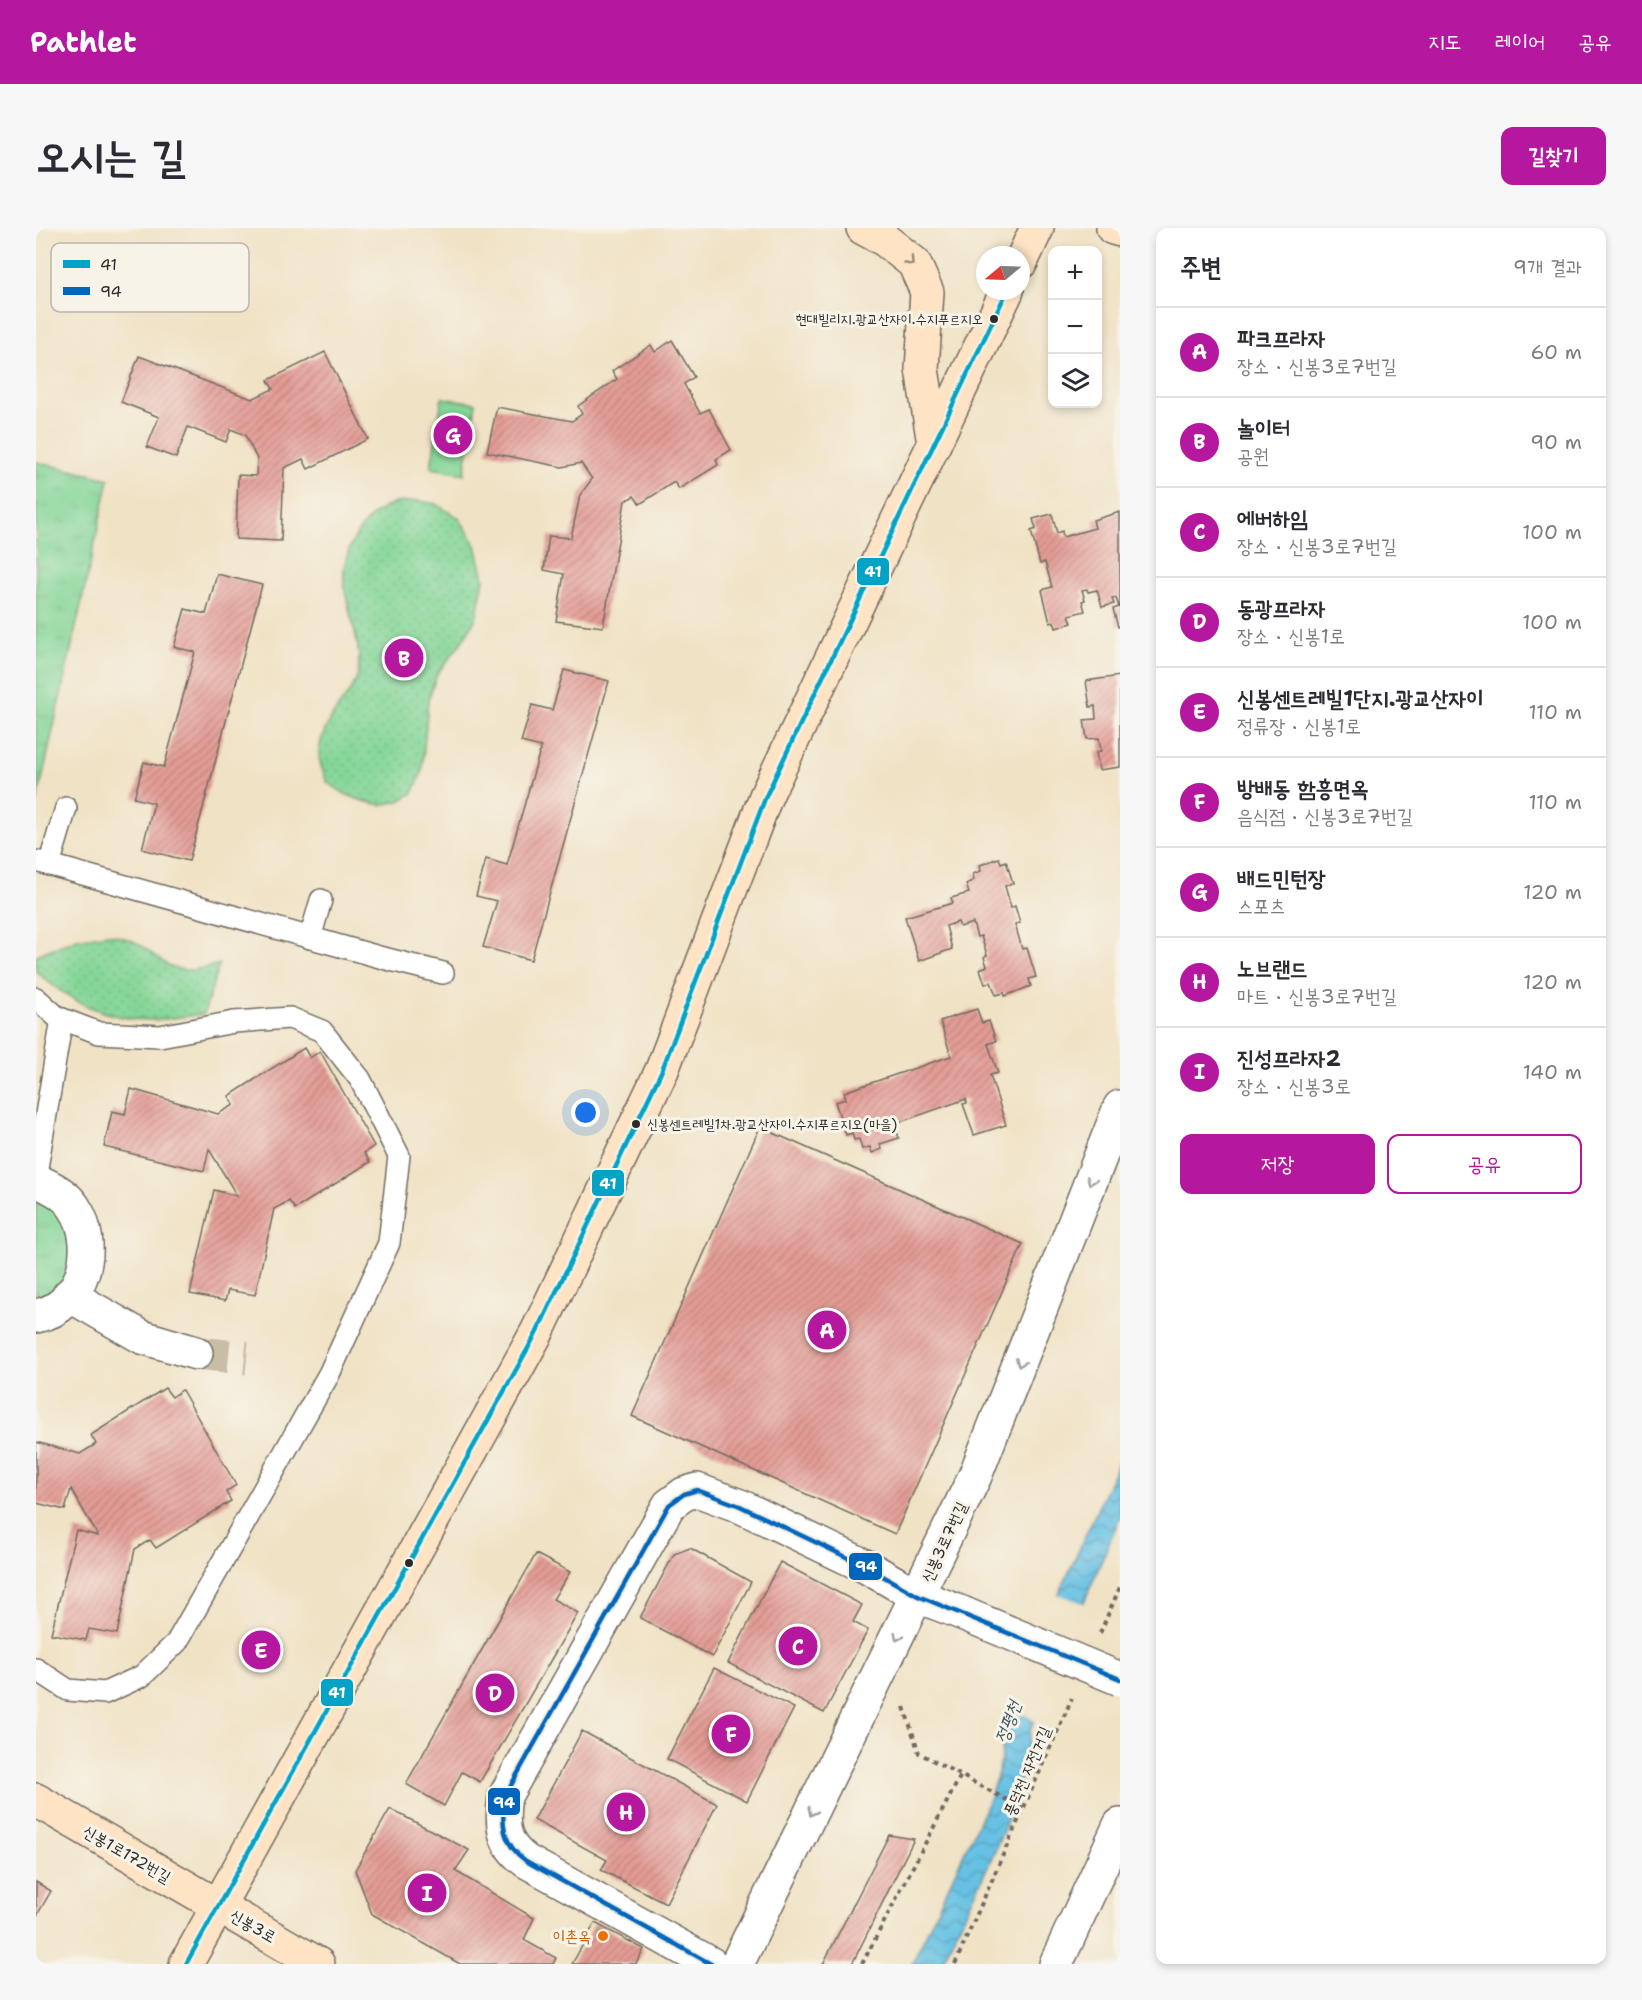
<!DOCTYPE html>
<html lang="ko">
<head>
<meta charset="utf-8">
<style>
  :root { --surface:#fff; --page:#f7f7f7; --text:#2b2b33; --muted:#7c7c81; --line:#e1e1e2; --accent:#b5179e }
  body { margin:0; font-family:"Shantell Sans","Poor Story",sans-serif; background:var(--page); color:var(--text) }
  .controls { position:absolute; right:18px; top:18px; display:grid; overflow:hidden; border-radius:12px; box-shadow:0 3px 9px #0003 }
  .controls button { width:54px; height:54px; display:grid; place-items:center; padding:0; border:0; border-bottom:2px solid var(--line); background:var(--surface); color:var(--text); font:30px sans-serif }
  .compass { position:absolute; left:940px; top:18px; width:54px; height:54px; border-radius:50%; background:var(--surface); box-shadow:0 3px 9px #0003; rotate:251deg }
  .you { position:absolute; left:550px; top:885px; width:21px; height:21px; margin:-15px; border:4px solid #fff; border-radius:50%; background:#1a73e8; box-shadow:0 0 0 9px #1a73e833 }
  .badge { display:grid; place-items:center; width:39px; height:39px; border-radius:50%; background:var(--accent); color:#fff; font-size:20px; font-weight:700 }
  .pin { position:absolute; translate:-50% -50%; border:3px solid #fff; box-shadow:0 2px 6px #0006 }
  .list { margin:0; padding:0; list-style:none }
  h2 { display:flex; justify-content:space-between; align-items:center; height:78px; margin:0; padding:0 24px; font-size:26px }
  h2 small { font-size:20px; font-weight:400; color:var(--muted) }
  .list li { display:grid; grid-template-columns:39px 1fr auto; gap:18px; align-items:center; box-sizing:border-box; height:90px; padding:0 24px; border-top:2px solid var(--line) }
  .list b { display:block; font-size:22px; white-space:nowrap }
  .list p { margin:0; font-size:20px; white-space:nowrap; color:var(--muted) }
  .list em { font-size:20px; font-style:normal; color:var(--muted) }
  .actions { display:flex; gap:12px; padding:18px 24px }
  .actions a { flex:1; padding:14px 0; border:2px solid var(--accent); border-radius:12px; text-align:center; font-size:21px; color:var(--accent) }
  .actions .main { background:var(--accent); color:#fff }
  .icon { flex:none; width:33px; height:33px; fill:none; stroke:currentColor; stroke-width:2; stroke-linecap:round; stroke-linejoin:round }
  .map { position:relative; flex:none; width:1084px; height:1736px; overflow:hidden; border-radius:12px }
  header { display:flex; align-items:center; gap:36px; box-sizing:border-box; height:84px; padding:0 30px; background:var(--accent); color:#fff }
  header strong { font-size:28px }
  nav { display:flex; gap:33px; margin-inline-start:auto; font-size:21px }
  .intro { display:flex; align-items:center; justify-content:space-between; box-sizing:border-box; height:144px; padding:0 36px }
  h1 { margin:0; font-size:42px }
  .button { padding:15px 27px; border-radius:12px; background:var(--accent); color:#fff; font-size:21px; font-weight:700 }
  main { display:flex; gap:36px; padding:0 36px }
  aside { flex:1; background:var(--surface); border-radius:12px; box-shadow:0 3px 9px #0003 }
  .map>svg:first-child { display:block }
  .grass { fill:url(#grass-tufts); stroke:#588062; stroke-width:1.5 }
  .park { fill:url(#park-dots); stroke:#588062; stroke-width:1.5 }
  .pitch { fill:#84d698; stroke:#588062; stroke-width:1.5 }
  .water { fill:url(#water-waves); stroke:#487688; stroke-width:1.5 }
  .pier { fill:#f0e2c5 }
  .building { fill:url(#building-hatch) }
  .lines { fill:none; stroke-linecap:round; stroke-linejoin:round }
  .street-tunnel { stroke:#c9bda6; stroke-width:33; stroke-dasharray:33 16; stroke-linecap:butt }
  .lane-casing { stroke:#706b61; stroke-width:24 }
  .street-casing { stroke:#706b61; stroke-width:36 }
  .secondary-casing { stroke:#706b61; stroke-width:36 }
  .path { stroke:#706b61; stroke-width:4; stroke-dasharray:4.5 4.5; stroke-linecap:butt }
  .lane { stroke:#fff; stroke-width:21 }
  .street { stroke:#fff; stroke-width:33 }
  .secondary { stroke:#fee4c5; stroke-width:33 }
  .street-bridge-casing { stroke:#706b61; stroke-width:36; stroke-linecap:butt }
  .street-bridge { stroke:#fff; stroke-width:33 }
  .bus-1-casing { stroke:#f7f3e8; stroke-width:9 }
  .bus-2-casing { stroke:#f7f3e8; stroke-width:9 }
  .bus-1 { stroke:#02a3c6; stroke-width:4.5 }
  .bus-2 { stroke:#0065bd; stroke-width:4.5 }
  .oneway { stroke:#948878 }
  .oneway2 { stroke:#a0a0a0 }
  .bus-dot { fill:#2b2b2b; stroke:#f7f3e8; stroke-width:2 }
  .food-dot { fill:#e8710a; stroke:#f7f3e8; stroke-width:2 }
  .labels { text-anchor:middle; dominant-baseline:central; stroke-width:6; stroke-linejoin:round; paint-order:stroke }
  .bus-label { font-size:14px; fill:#2b2b2b; stroke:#f7f3e8; text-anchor:end }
  .street-label { font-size:16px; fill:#2b2b2b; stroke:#f7f3e8 }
  .food-label { font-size:16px; fill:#c56008; stroke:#f7f3e8; text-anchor:end }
  .water-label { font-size:18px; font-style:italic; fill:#3d5862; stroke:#f7f3e8 }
  .key { fill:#f7f3e8; stroke:#bab7af; stroke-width:1.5 }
  .key-label { font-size:16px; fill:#2b2b2b }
  .line-badge { stroke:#f7f3e8; stroke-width:2 }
  .badge-label { font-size:16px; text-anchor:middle; font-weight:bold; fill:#fff }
</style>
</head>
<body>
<header>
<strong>Pathlet</strong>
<nav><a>지도</a><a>레이어</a><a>공유</a></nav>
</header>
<div class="intro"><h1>오시는 길</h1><a class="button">길찾기</a></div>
<main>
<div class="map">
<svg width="1084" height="1736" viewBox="0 0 1084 1736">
  <defs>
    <pattern id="grass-tufts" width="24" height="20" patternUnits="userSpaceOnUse" patternTransform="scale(1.5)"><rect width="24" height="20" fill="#84d698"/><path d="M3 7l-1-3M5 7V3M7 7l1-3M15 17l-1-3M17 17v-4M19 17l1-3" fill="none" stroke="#72b883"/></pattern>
    <pattern id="park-dots" width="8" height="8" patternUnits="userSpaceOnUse" patternTransform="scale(1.5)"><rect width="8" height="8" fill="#84d698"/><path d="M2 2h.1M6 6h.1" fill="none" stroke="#72b883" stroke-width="1.8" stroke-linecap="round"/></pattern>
    <pattern id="water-waves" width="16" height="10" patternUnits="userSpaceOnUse" patternTransform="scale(1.5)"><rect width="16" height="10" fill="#66c1e4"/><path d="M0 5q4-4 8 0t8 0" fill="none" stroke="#549db9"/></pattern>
    <pattern id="building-hatch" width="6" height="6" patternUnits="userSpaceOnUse" patternTransform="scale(1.5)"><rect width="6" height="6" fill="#e49d96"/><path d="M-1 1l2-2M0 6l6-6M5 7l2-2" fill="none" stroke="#b9807b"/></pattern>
  </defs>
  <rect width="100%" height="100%" fill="#f7f3e8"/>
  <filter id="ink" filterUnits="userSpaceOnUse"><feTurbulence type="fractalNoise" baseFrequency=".0167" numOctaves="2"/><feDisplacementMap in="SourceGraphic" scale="12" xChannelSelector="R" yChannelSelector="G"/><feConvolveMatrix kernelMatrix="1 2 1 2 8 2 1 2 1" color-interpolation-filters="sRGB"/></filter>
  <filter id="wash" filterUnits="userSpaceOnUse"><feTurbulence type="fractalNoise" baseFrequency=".008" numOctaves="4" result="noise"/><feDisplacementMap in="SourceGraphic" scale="24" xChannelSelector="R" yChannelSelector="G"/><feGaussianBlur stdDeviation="1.35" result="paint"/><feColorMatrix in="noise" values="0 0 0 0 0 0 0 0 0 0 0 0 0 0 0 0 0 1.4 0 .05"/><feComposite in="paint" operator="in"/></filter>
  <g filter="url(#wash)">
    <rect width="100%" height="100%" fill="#f0e2c5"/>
    <g class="grass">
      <path d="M 0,234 L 73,251 L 0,578 Z"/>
      <path d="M 0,956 L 19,965 L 45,1039 L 0,1083 Z"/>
    </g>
    <g class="park">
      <path d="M 382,273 L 400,276 L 423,290 L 440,317 L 448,351 L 440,390 L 425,415 L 401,446 L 392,472 L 386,544 L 377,565 L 363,573 L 346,577 L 327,573 L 309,566 L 291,554 C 288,546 283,535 283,527 C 282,510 297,486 307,473 C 313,464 320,457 322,446 C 327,414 311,386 308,355 C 305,325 326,288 354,277 C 362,273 373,274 382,273 Z"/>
      <path d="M 72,706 C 84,708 96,711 106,718 C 116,725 126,735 137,740 C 152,745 169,740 183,736 L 168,786 C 150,788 131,792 113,792 C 70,791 30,772 0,743 L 0,728 L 5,725 L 41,711 Z"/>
    </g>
    <path class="pitch" d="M 406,170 L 440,175 L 428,246 L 395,240 Z"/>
    <path class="water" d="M 1084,1231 L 1084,1289 L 995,1499 C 986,1582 940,1661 905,1736 L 876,1736 L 952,1574 L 964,1539 L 968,1502 L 982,1457 Z"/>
    <path class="pier" d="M 1021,1366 L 1050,1376 L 1000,1494 L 973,1476 L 980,1456 Z"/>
    <g id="blocks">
      <g class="building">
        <path d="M 636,112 L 658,149 L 648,156 L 664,185 L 673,181 L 695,222 L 680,231 L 682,237 L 643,261 L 638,254 L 604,276 L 598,268 L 589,273 L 567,399 L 520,393 L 528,346 L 508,342 L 513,308 L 535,310 L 544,267 L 556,251 L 545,235 L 526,239 L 451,224 L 461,179 L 536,193 L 546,186 L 542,178 L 581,151 L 576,143 L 615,117 L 619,124 Z"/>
        <path d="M 289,124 L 332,211 L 272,241 L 267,231 L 248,240 L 245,313 L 200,311 L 202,247 L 220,248 L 221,231 L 209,207 L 195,201 L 190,214 L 152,199 L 140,230 L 111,219 L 123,189 L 85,174 L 103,128 L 216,171 L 237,161 L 232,152 Z"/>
        <path d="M 1084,284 L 1084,398 L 1082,399 L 1077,381 L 1083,379 L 1080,370 L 1076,371 L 1078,376 L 1066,379 L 1061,362 L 1052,364 L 1051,361 L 1046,362 L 1049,372 L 1046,373 L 1049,383 L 1033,387 L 1036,395 L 1020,400 L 1018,394 L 1014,395 L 1006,362 L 1016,359 L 1009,334 L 1004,336 L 995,303 L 1000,301 L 997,291 L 1016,286 L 1021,305 L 1026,303 L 1027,309 L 1059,300 L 1057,292 Z"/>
        <path d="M 181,346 L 226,357 L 153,633 L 106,621 L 118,575 L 98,570 L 108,534 L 128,539 L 159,424 L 138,419 L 149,381 L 170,386 Z"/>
        <path d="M 528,442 L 573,453 L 495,732 L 447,719 L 461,673 L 440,668 L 450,631 L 471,637 L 505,519 L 485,514 L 496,477 L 516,482 Z"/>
        <path d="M 1084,448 L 1084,539 L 1063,542 L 1060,524 L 1065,523 L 1063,510 L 1051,511 L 1048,492 L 1060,491 L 1059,478 L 1054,479 L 1050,453 Z"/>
        <path d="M 963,630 L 965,635 L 970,633 L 977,655 L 969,658 L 975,680 L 979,678 L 984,695 L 979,696 L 986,721 L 991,720 L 1000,749 L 993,751 L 995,758 L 969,768 L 968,765 L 960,767 L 955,754 L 949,756 L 944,741 L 951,738 L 948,729 L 951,727 L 945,708 L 941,709 L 937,695 L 924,699 L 922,694 L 910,698 L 916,721 L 883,733 L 869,689 L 917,675 L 915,670 L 933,665 L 930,656 L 938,652 L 937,646 L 945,643 L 944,637 Z"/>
        <path d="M 941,781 L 946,795 L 953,793 L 960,813 L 952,816 L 962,845 L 954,847 L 970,897 L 938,907 L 927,876 L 931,875 L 930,871 L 861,895 L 860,891 L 857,892 L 863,910 L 844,916 L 846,921 L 836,925 L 834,919 L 826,921 L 823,911 L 818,912 L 816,905 L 810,907 L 799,874 L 810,871 L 808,864 L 915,828 L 904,793 Z"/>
        <path d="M 268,820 L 274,830 L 284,823 L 338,918 L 328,925 L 334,934 L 259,981 L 253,973 L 238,981 L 219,1067 L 192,1062 L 189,1073 L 154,1066 L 178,962 L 201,968 L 173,921 L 168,943 L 68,919 L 76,883 L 89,886 L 95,861 L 182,886 L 198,877 L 193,868 Z"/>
        <path d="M 724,899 L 987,1016 L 859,1306 L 596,1188 Z"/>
        <path d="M 129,1160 L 136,1169 L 146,1162 L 200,1257 L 190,1264 L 195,1273 L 120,1320 L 114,1312 L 99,1321 L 81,1406 L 53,1401 L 50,1412 L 15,1406 L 40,1302 L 62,1308 L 35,1261 L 29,1282 L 0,1275 L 0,1214 L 44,1226 L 60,1216 L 55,1207 Z"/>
        <path d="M 654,1320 L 715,1354 L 676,1429 L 604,1390 L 638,1326 Z"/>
        <path d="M 500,1326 L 534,1344 L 517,1371 L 542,1385 L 444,1554 L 426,1544 L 408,1578 L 370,1556 Z"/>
        <path d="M 744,1334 L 826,1377 L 817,1394 L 832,1402 L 788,1485 L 692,1435 Z"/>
        <path d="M 678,1440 L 758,1480 L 711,1573 L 631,1531 Z"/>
        <path d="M 546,1503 L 681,1576 L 630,1675 L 565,1642 L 571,1632 L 498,1592 Z"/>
        <path d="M 354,1581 L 433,1622 L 419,1643 L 498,1690 L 488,1712 L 520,1730 L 517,1736 L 424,1736 L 336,1686 L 319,1642 Z"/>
        <path d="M 853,1607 L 878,1611 L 816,1736 L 787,1736 Z"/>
        <path d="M 0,1654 L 15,1663 L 0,1689 Z"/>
        <path d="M 559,1695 L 608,1721 L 600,1736 L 536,1736 Z"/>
      </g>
    </g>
  </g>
  <g filter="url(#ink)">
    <use href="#blocks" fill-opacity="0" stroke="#706b61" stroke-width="1.5"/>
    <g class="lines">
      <path class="street-tunnel" d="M 160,1125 L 211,1130"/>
      <g class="lane-casing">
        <g id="lane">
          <path d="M 0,633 L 347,730 L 407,745"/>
          <path d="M 13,637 L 30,580"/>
          <path d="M 274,710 L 285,672"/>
          <path d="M 0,770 L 21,789 L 63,805 L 124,808 L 198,794 L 254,790 L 286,803 L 324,851 L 363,928 L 353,1015 L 293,1146 L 141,1414 L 106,1448 L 69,1465 L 32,1462 L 0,1441"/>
          <path d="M 0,946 L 26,791"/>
        </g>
      </g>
      <g class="street-casing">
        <g id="street">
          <path d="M 0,952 C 14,959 29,965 38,979 C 63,1016 49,1079 0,1088"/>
          <path d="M 33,1067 L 106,1109 L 160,1125"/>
          <path d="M 675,1736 L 490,1633 C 466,1616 465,1595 469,1568 L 633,1277 L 648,1266 L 661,1262 L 704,1278 L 829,1338 L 882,1368 L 926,1385"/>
          <path d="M 701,1736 L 939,1248 L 1084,879"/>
          <path d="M 1020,1736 L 1084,1597"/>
        </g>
      </g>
      <g class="secondary-casing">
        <g id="secondary">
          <path d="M 827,0 L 849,12 L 878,35 L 891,64 L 886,141 L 898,216"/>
          <path d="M 1077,0 L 1084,2"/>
          <path d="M 985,34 L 1001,0"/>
          <path d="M 0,1572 L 282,1736"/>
          <path d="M 150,1736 L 501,1104 L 626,842 L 730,568 L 971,63"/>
        </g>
      </g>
      <g class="path">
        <path d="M 1064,1405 L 1084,1359"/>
        <path d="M 868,1479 L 883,1525 L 988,1581"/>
        <path d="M 826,1736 L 925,1547"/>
        <path d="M 919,1736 L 1036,1470"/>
      </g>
      <use href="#lane" class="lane"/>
      <use href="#street" class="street"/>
      <use href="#secondary" class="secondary"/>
      <g class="street-bridge-casing">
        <path id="street-bridge" d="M 926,1385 L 1084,1451"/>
      </g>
      <use href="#street-bridge" class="street-bridge"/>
      <g class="bus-1-casing">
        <path id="bus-1" d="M 150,1736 L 501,1104 L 626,842 L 730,568 L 971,63"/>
      </g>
      <g class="bus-2-casing">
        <path id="bus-2" d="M 675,1736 L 490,1633 C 466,1616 465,1595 469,1568 L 633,1277 L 648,1266 L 661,1262 L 704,1278 L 829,1338 L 882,1368 L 1084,1451"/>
      </g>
      <use href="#bus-1" class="bus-1"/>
      <use href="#bus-2" class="bus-2"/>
    </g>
    <defs><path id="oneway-chevron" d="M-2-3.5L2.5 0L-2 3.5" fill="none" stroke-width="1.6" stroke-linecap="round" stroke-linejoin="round" transform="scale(1.5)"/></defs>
    <use class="oneway" href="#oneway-chevron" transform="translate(874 34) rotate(48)"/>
    <g class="oneway2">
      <use href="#oneway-chevron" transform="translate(1055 953) rotate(111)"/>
      <use href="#oneway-chevron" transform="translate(984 1135) rotate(112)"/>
      <use href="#oneway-chevron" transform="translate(862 1409) rotate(116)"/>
      <use href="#oneway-chevron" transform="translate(776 1584) rotate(116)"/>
    </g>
  </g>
  <g class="bus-dot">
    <circle cx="958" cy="91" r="5"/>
    <circle cx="600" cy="896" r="5"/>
    <circle cx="373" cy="1335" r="5"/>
  </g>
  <circle class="food-dot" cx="567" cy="1708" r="6"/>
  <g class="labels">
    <g class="bus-label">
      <text x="947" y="91">현대빌리지.광교산자이.수지푸르지오</text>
      <text x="611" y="896" text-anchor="start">신봉센트레빌1차.광교산자이.수지푸르지오(마을)</text>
    </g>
    <g class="street-label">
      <text transform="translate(908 1314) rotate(-65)">신봉3로7번길</text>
      <text transform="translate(991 1543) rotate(-67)">풍덕천 자전거길</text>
      <text transform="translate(91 1626) rotate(30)">신봉1로172번길</text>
      <text transform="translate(217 1698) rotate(30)">신봉3로</text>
    </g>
    <g class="food-label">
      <text x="555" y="1708">이촌옥</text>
    </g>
    <g class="water-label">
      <text transform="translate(972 1494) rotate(-70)">정평천</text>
    </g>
  </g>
  <rect x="15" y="15" width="198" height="69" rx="9" class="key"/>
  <rect x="27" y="32" width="27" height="8" fill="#02a3c6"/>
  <rect x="27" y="59" width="27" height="8" fill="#0065bd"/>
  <g class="key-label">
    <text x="64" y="42">41</text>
    <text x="64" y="69">94</text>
  </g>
  <g class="line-badge">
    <rect x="820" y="329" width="34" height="29" rx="6" fill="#02a3c6"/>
    <rect x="555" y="941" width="34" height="28" rx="6" fill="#02a3c6"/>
    <rect x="812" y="1324" width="35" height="29" rx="6" fill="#0065bd"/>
    <rect x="284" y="1450" width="34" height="29" rx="6" fill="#02a3c6"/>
    <rect x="451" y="1559" width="34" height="29" rx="6" fill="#0065bd"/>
  </g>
  <g class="badge-label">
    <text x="837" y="349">41</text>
    <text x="572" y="961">41</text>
    <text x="830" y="1344">94</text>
    <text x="301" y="1470">41</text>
    <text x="468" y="1580">94</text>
  </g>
</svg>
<div class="controls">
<button>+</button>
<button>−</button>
<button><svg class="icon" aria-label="layers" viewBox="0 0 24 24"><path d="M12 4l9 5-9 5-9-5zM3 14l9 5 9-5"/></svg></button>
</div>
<svg class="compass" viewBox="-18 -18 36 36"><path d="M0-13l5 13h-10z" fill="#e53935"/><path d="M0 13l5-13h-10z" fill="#7c7c81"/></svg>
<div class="you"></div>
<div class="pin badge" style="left:791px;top:1102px">A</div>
<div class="pin badge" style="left:368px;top:430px">B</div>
<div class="pin badge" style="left:762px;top:1418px">C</div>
<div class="pin badge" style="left:459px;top:1465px">D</div>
<div class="pin badge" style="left:225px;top:1422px">E</div>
<div class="pin badge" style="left:695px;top:1506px">F</div>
<div class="pin badge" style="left:417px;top:207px">G</div>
<div class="pin badge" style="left:590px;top:1584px">H</div>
<div class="pin badge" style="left:391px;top:1665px">I</div>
</div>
<aside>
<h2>주변<small>9개 결과</small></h2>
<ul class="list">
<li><span class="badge">A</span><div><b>파크프라자</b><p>장소 · 신봉3로7번길</p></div><em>60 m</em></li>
<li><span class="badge">B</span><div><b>놀이터</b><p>공원</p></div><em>90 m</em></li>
<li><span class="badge">C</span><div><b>에버하임</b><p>장소 · 신봉3로7번길</p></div><em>100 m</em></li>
<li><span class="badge">D</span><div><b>동광프라자</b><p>장소 · 신봉1로</p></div><em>100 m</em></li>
<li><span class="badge">E</span><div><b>신봉센트레빌1단지.광교산자이</b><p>정류장 · 신봉1로</p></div><em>110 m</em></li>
<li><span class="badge">F</span><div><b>방배동 함흥면옥</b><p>음식점 · 신봉3로7번길</p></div><em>110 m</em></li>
<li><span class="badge">G</span><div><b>배드민턴장</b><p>스포츠</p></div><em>120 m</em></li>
<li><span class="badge">H</span><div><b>노브랜드</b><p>마트 · 신봉3로7번길</p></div><em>120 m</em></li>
<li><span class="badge">I</span><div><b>진성프라자2</b><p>장소 · 신봉3로</p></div><em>140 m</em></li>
</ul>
<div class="actions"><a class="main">저장</a><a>공유</a></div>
</aside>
</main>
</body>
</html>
